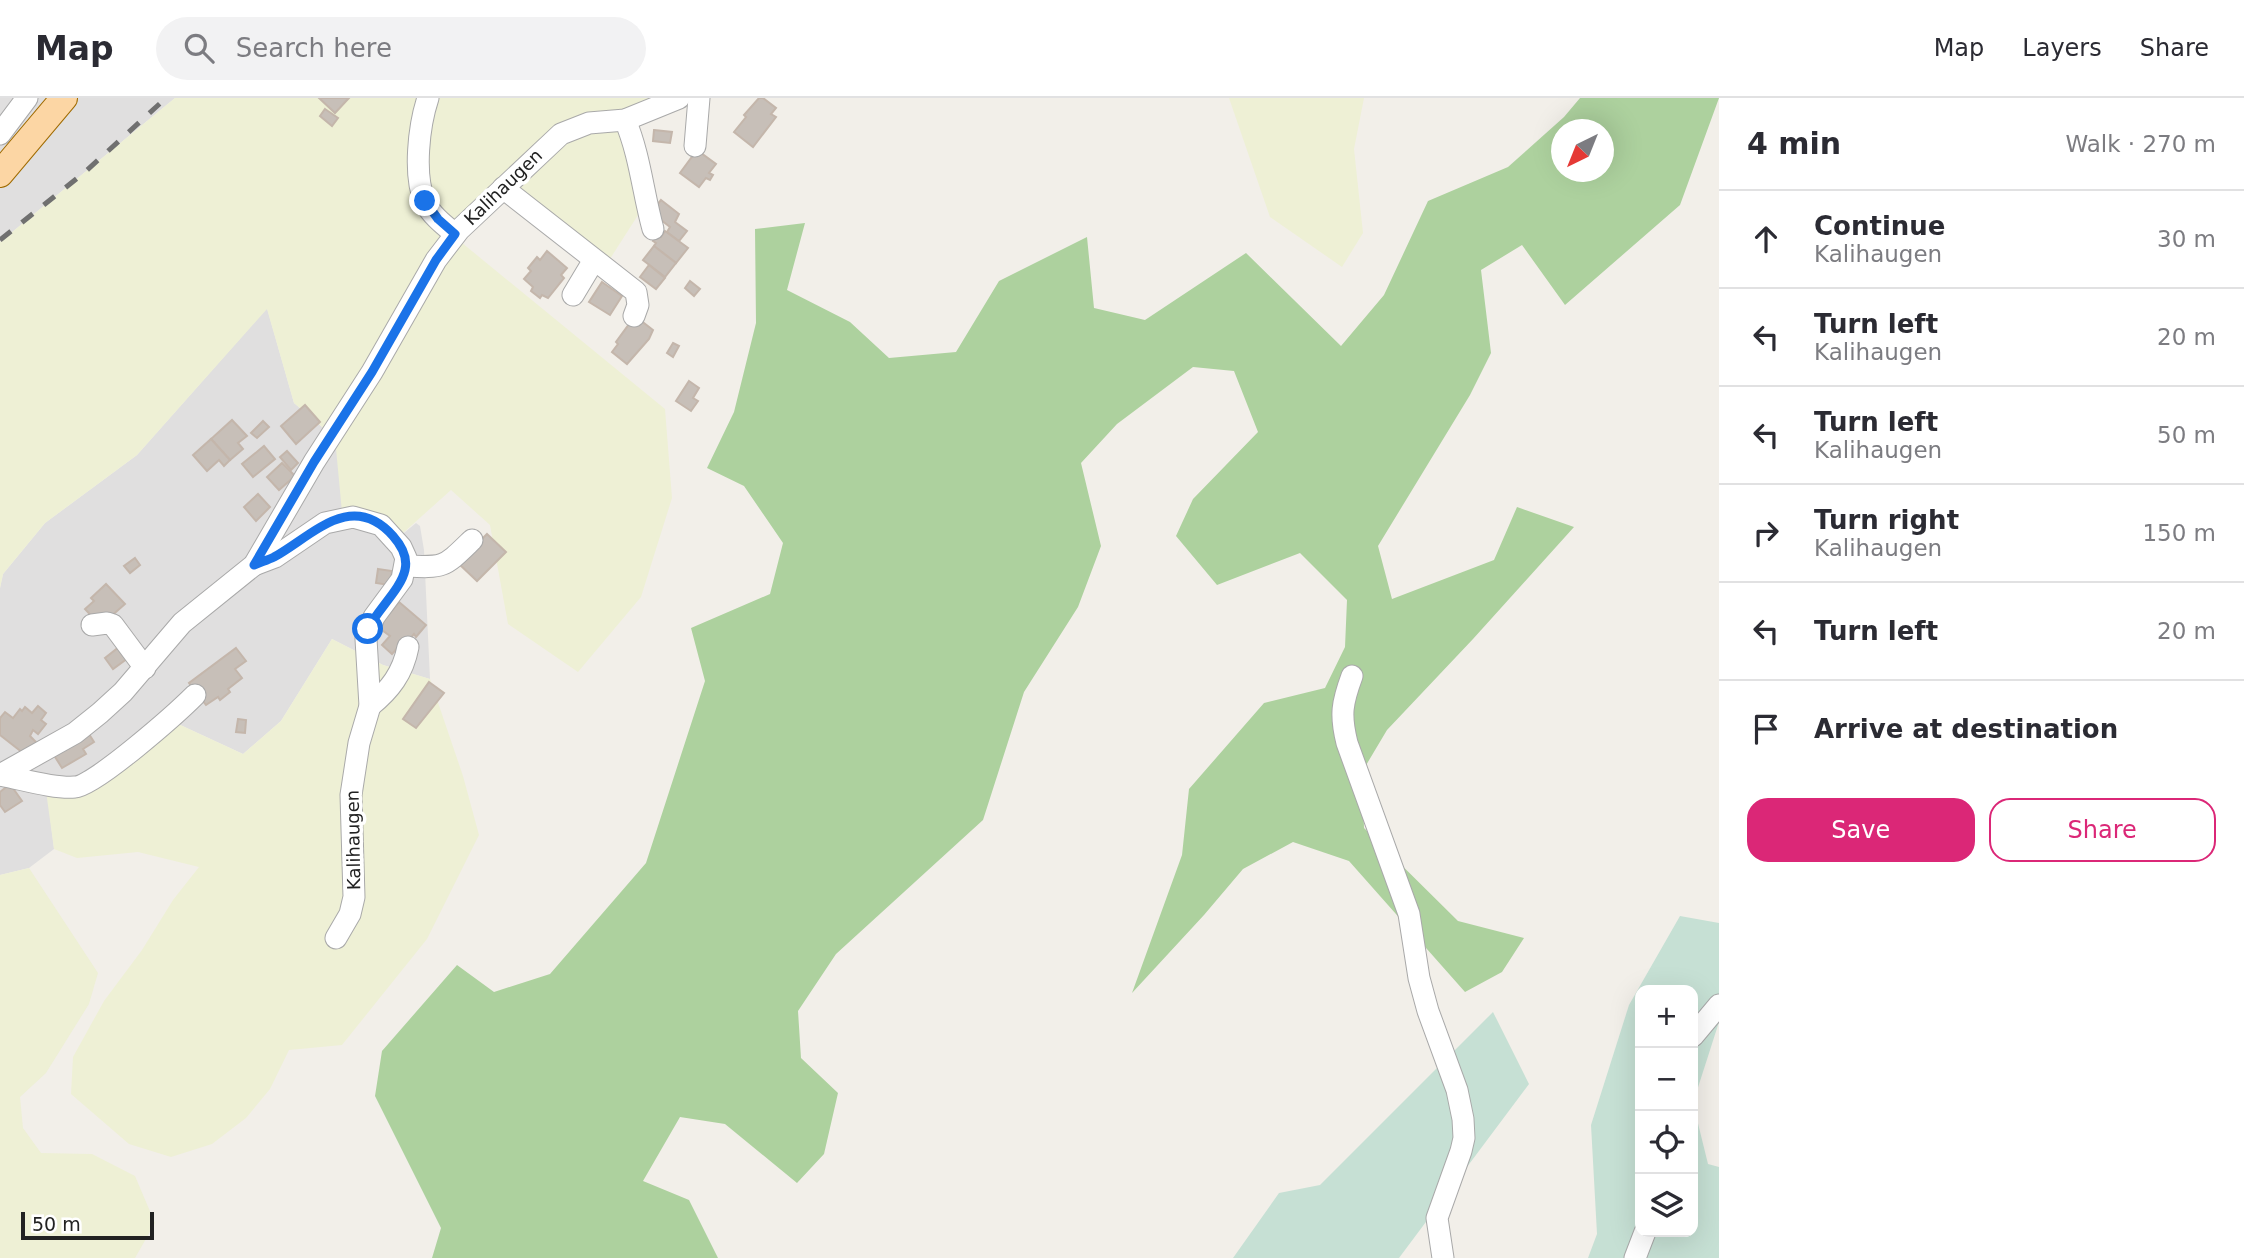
<!DOCTYPE html>
<html lang="en">
<head>
<meta charset="utf-8">
<style>
  :root { --surface:#fff; --page:#f2f2f3; --text:#2b2b33; --muted:#7c7c81; --line:#e1e1e2; --accent:#db2777 }
  body { margin:0; font-family:"DejaVu Sans",sans-serif; background:var(--page); color:var(--text) }
  .controls { position:absolute; right:21px; bottom:21px; display:grid; overflow:hidden; border-radius:14px; box-shadow:0 7px 28px #0002 }
  .controls button { width:63px; height:63px; display:grid; place-items:center; padding:0; border:0; border-bottom:2px solid var(--line); background:var(--surface); color:var(--text); font:35px sans-serif }
  .compass { position:absolute; left:1551px; top:21px; width:63px; height:63px; border-radius:50%; background:var(--surface); box-shadow:0 7px 28px #0002; rotate:223deg }
  .scale { position:absolute; left:21px; bottom:18px; width:133px; box-sizing:border-box; padding-left:7px; border:4px solid #222; border-top:0; font-size:19px; line-height:24px; white-space:nowrap; color:#222; -webkit-text-stroke:5px #fff; paint-order:stroke }
  .stop { position:absolute; width:21px; height:21px; margin:-16px; border:5px solid #1a73e8; border-radius:50%; background:#fff }
  .stop.end { background:#1a73e8; border-color:#fff; box-shadow:0 2px 7px #0008 }
  .list { margin:0; padding:0; list-style:none }
  h2 { display:flex; justify-content:space-between; align-items:center; height:91px; margin:0; padding:0 28px; font-size:30px }
  h2 small { font-size:23px; font-weight:400; color:var(--muted) }
  .list li { display:grid; grid-template-columns:46px 1fr auto; gap:21px; align-items:center; box-sizing:border-box; height:98px; padding:0 28px; border-top:2px solid var(--line) }
  .list b { display:block; font-size:26px; white-space:nowrap }
  .list p { margin:0; font-size:23px; white-space:nowrap; color:var(--muted) }
  .list em { font-size:23px; font-style:normal; color:var(--muted) }
  .actions { display:flex; gap:14px; padding:21px 28px }
  .actions a { flex:1; padding:16px 0; border:2px solid var(--accent); border-radius:21px; text-align:center; font-size:24px; color:var(--accent) }
  .actions .main { background:var(--accent); color:#fff }
  .icon { flex:none; width:38px; height:38px; fill:none; stroke:currentColor; stroke-width:2; stroke-linecap:round; stroke-linejoin:round }
  .map { position:relative; flex:none; width:1719px; height:1160px; overflow:hidden }
  header { display:flex; align-items:center; gap:42px; box-sizing:border-box; height:98px; padding:0 35px; background:var(--surface); border-bottom:2px solid var(--line) }
  header strong { font-size:33px }
  nav { display:flex; gap:38px; margin-inline-start:auto; font-size:24px }
  .search { width:490px; height:63px; background:var(--page); display:flex; align-items:center; gap:18px; box-sizing:border-box; padding:0 24px; border-radius:38px; color:var(--muted); font-size:26px }
  main { display:flex }
  aside { flex:1; background:var(--surface) }
  .map>svg:first-child { display:block }
  .residential { fill:#e0dfdf }
  .farmland { fill:#eef0d5 }
  .forest { fill:#add19e; fill-rule:evenodd }
  .wetland { fill:#c6e0d4; fill-rule:evenodd }
  .building { fill:#c7bfb8; stroke:#c4b6ab; stroke-width:2 }
  .lines { fill:none; stroke-linecap:round; stroke-linejoin:round }
  .minor-casing { stroke:#a9a9a9; stroke-width:23 }
  .major-casing { stroke:#a06b00; stroke-width:28 }
  .minor { stroke:#fff; stroke-width:21 }
  .major { stroke:#fcd6a4; stroke-width:26 }
  .rail { stroke:#707070; stroke-width:5; stroke-dasharray:14 14; stroke-linecap:butt }
  .route { stroke:#1a73e8; stroke-width:9 }
  .labels { text-anchor:middle; dominant-baseline:central; stroke-width:7; stroke-linejoin:round; paint-order:stroke }
  .street-label { font-size:18px; fill:#222; stroke:#fff }
</style>
</head>
<body>
<header>
<strong>Map</strong>
<div class="search"><svg class="icon" aria-label="search" viewBox="0 0 24 24"><circle cx="10" cy="10" r="6"/><path d="M15 15l6 6"/></svg>Search here</div>
<nav><a>Map</a><a>Layers</a><a>Share</a></nav>
</header>
<main>
<div class="map">
<svg width="1719" height="1160" viewBox="0 0 1719 1160">
  <rect width="100%" height="100%" fill="#f2efe9"/>
  <g class="residential">
    <path d="M 0,0 L 175,0 L 0,144 Z"/>
    <path d="M 267,210 L 294,305 L 335,340 L 393,444 L 416,425 L 420,428 L 424,452 L 430,581 L 383,567 L 332,541 L 281,623 L 243,656 L 176,625 L 86,696 L 47,693 L 54,751 L 29,770 L 0,777 L 0,490 L 3,476 L 45,425 L 137,357 Z"/>
  </g>
  <g class="farmland">
    <path d="M 175,0 L 665,0 L 620,17 L 640,114 L 608,164 L 514,90 L 456,140 L 665,311 L 672,400 L 641,499 L 578,574 L 508,526 L 490,427 L 451,392 L 393,444 L 342,414 L 335,340 L 294,305 L 267,211 L 137,357 L 45,425 L 3,476 L 0,490 L 0,144 Z"/>
    <path d="M 1229,0 L 1364,0 L 1354,51 L 1363,135 L 1342,169 L 1270,119 Z"/>
    <path d="M 332,541 L 383,567 L 430,581 L 463,678 L 479,737 L 427,841 L 342,947 L 289,952 L 270,991 L 246,1020 L 212,1046 L 171,1059 L 129,1046 L 71,996 L 73,959 L 104,903 L 142,852 L 173,802 L 199,769 L 138,754 L 77,760 L 54,751 L 46,693 L 86,696 L 176,625 L 243,656 L 281,623 Z"/>
    <path d="M 29,770 L 98,875 L 89,906 L 46,975 L 20,999 L 23,1030 L 41,1055 L 92,1056 L 135,1078 L 155,1125 L 135,1160 L 0,1160 L 0,777 Z"/>
  </g>
  <path class="forest" d="M 1580,0 L 1719,0 L 1680,107 L 1565,207 L 1522,147 L 1481,172 L 1491,255 L 1470,297 L 1378,448 L 1392,501 L 1494,462 L 1517,409 L 1574,429 L 1473,541 L 1387,632 L 1362,674 L 1364,730 L 1458,823 L 1524,840 L 1502,874 L 1465,894 L 1349,763 L 1293,744 L 1243,771 L 1204,817 L 1132,895 L 1182,757 L 1189,691 L 1264,605 L 1325,590 L 1345,549 L 1347,502 L 1300,455 L 1217,487 L 1176,438 L 1193,401 L 1258,334 L 1234,273 L 1193,269 L 1117,326 L 1081,365 L 1101,448 L 1078,509 L 1024,594 L 983,722 L 836,856 L 798,913 L 801,960 L 838,995 L 824,1056 L 797,1085 L 725,1026 L 680,1019 L 643,1083 L 689,1102 L 718,1160 L 432,1160 L 441,1130 L 375,998 L 382,953 L 457,867 L 494,894 L 550,876 L 646,765 L 705,583 L 691,530 L 770,496 L 783,445 L 744,388 L 707,370 L 734,314 L 756,225 L 755,131 L 805,125 L 787,192 L 850,224 L 889,260 L 956,254 L 999,183 L 1087,139 L 1094,210 L 1145,222 L 1246,155 L 1341,248 L 1384,197 L 1428,103 L 1508,69 L 1564,19 ZM 1562,32 L 1604,32 L 1604,74 L 1562,74 Z"/>
  <g class="wetland">
    <path d="M 1680,818 L 1719,825 L 1719,924 L 1693,1005 L 1708,1066 L 1719,1069 L 1719,1160 L 1588,1160 L 1597,1136 L 1591,1027 L 1629,907 ZM 1640,892 L 1693,892 L 1693,1134 L 1640,1134 Z"/>
    <path d="M 1493,914 L 1529,986 L 1399,1160 L 1233,1160 L 1279,1095 L 1320,1087 Z"/>
  </g>
  <g class="building">
    <path d="M 319,0 L 349,0 L 335,15 Z"/>
    <path d="M 759,0 L 763,0 L 776,10 L 771,16 L 776,19 L 753,49 L 734,34 L 746,19 L 744,17 Z"/>
    <path d="M 325,11 L 338,20 L 332,28 L 320,18 Z"/>
    <path d="M 654,32 L 672,34 L 670,45 L 653,43 Z"/>
    <path d="M 697,52 L 716,66 L 709,75 L 713,77 L 710,82 L 706,80 L 699,89 L 680,75 Z"/>
    <path d="M 661,102 L 679,116 L 675,124 L 687,133 L 679,143 L 667,134 L 670,129 L 651,114 Z"/>
    <path d="M 665,133 L 688,150 L 676,165 L 654,148 L 656,145 L 653,143 L 657,137 L 661,139 Z"/>
    <path d="M 654,148 L 676,165 L 665,179 L 643,162 Z"/>
    <path d="M 547,153 L 567,170 L 561,177 L 564,180 L 548,200 L 542,197 L 540,200 L 531,193 L 533,189 L 524,181 L 531,173 L 528,170 L 537,159 L 540,162 Z"/>
    <path d="M 649,167 L 665,180 L 656,191 L 640,179 Z"/>
    <path d="M 690,183 L 700,191 L 694,198 L 685,190 Z"/>
    <path d="M 602,184 L 622,198 L 610,217 L 589,204 Z"/>
    <path d="M 635,218 L 653,232 L 649,241 L 627,266 L 612,254 L 618,246 L 616,244 Z"/>
    <path d="M 673,245 L 679,248 L 673,259 L 667,255 Z"/>
    <path d="M 689,283 L 699,290 L 693,300 L 698,303 L 691,313 L 676,303 Z"/>
    <path d="M 305,307 L 320,324 L 296,346 L 281,328 Z"/>
    <path d="M 232,322 L 247,338 L 238,345 L 243,351 L 230,362 L 211,341 Z"/>
    <path d="M 263,323 L 269,329 L 257,340 L 251,335 Z"/>
    <path d="M 211,341 L 230,362 L 224,368 L 219,362 L 207,373 L 193,357 Z"/>
    <path d="M 264,348 L 275,361 L 253,379 L 242,366 Z"/>
    <path d="M 287,353 L 298,365 L 291,372 L 280,359 Z"/>
    <path d="M 282,365 L 295,378 L 279,392 L 267,379 Z"/>
    <path d="M 258,396 L 270,409 L 256,423 L 244,409 Z"/>
    <path d="M 487,436 L 506,454 L 477,483 L 458,465 Z"/>
    <path d="M 135,460 L 140,467 L 130,475 L 124,468 Z"/>
    <path d="M 378,471 L 392,473 L 390,487 L 376,485 Z"/>
    <path d="M 106,486 L 125,506 L 109,520 L 96,523 L 85,511 L 94,503 L 91,500 Z"/>
    <path d="M 399,504 L 426,527 L 416,539 L 414,536 L 403,549 L 400,547 L 392,556 L 382,547 L 390,538 L 378,529 Z"/>
    <path d="M 119,549 L 128,560 L 113,571 L 105,560 Z"/>
    <path d="M 236,550 L 246,563 L 235,571 L 242,580 L 228,591 L 230,594 L 220,602 L 218,599 L 206,607 L 189,585 Z"/>
    <path d="M 429,584 L 444,595 L 416,630 L 403,621 Z"/>
    <path d="M 38,608 L 46,615 L 41,622 L 46,626 L 38,636 L 33,632 L 30,638 L 37,645 L 27,658 L 0,637 L 0,620 L 5,614 L 13,620 L 20,611 L 22,613 L 25,609 L 32,615 Z"/>
    <path d="M 238,621 L 246,622 L 245,635 L 236,634 Z"/>
    <path d="M 87,633 L 94,644 L 83,651 L 86,656 L 62,670 L 52,654 Z"/>
    <path d="M 10,686 L 22,703 L 5,714 L 0,707 L 0,694 Z"/>
  </g>
  <g class="lines">
    <g class="minor-casing">
      <g id="minor">
        <path d="M 428,0 C 419,27 413,77 425,104 C 431,117 444,127 455,136"/>
        <path d="M 625,22 C 640,57 643,95 653,131"/>
        <path d="M 0,36 L 27,0"/>
        <path d="M 695,48 L 699,0"/>
        <path d="M 503,90 L 636,194 L 638,207 L 634,218"/>
        <path d="M 573,197 L 594,162"/>
        <path d="M 254,467 L 275,459 L 325,425 L 353,419 L 381,427 L 401,449 L 406,460 L 402,481 L 374,519 L 366,541 L 370,608 L 359,645 L 351,697 L 354,799 L 350,816 L 336,840"/>
        <path d="M 406,468 C 445,470 444,469 472,442"/>
        <path d="M 92,527 L 107,525 L 113,527 L 145,570"/>
        <path d="M 1352,578 C 1342,605 1340,617 1347,645 L 1409,816 L 1419,880 L 1428,913 L 1457,992 L 1463,1021 L 1464,1040 L 1461,1053 L 1437,1120 L 1443,1160"/>
        <path d="M 370,608 C 390,592 403,575 408,549"/>
        <path d="M 0,677 L 75,635 L 100,615 L 123,594 L 182,525 L 254,467 L 314,364 L 372,274 L 436,162 L 459,132 L 561,36 L 589,25 L 625,22 L 679,0"/>
        <path d="M 0,677 C 22,681 54,691 75,689 C 95,688 178,614 195,597"/>
        <path d="M 1693,938 L 1719,907"/>
        <path d="M 1635,1160 L 1645,1134"/>
      </g>
    </g>
    <g class="major-casing">
      <path id="major" d="M 0,76 L 64,0"/>
    </g>
    <use href="#minor" class="minor"/>
    <use href="#major" class="major"/>
    <path class="rail" d="M 0,142 L 85,74 L 166,0"/>
  </g>
  <g class="lines">
    <path class="route" d="M 368,531 C 377,512 401,491 405,472 C 408,459 401,447 393,438 C 351,391 311,439 274,459 C 268,462 261,464 254,467 L 314,364 L 372,274 L 436,162 L 455,136 L 438,121 L 425,103"/>
  </g>
  <g class="labels">
    <g class="street-label">
      <text transform="translate(503 89) rotate(-44)">Kalihaugen</text>
      <text transform="translate(353 742) rotate(-91)">Kalihaugen</text>
    </g>
  </g>
</svg>
<div class="controls">
<button>+</button>
<button>−</button>
<button><svg class="icon" aria-label="locate" viewBox="0 0 24 24"><circle cx="12" cy="12" r="6"/><path d="M12 2v4M12 18v4M2 12h4M18 12h4"/></svg></button>
<button><svg class="icon" aria-label="layers" viewBox="0 0 24 24"><path d="M12 4l9 5-9 5-9-5zM3 14l9 5 9-5"/></svg></button>
</div>
<svg class="compass" viewBox="-18 -18 36 36"><path d="M0-13l5 13h-10z" fill="#e53935"/><path d="M0 13l5-13h-10z" fill="#7c7c81"/></svg>
<div class="scale">50 m</div>
<div class="stop" style="left:368px;top:531px"></div>
<div class="stop end" style="left:425px;top:103px"></div>
</div>
<aside>
<h2>4 min<small>Walk · 270 m</small></h2>
<ul class="list">
<li><svg class="icon" aria-label="ahead" viewBox="0 0 24 24"><path d="M12 20V5M6 11l6-6 6 6"/></svg><div><b>Continue</b><p>Kalihaugen</p></div><em>30 m</em></li>
<li><svg class="icon" aria-label="left" viewBox="0 0 24 24"><path d="M17 20v-9H6M10 6l-5 5 5 5"/></svg><div><b>Turn left</b><p>Kalihaugen</p></div><em>20 m</em></li>
<li><svg class="icon" aria-label="left" viewBox="0 0 24 24"><path d="M17 20v-9H6M10 6l-5 5 5 5"/></svg><div><b>Turn left</b><p>Kalihaugen</p></div><em>50 m</em></li>
<li><svg class="icon" aria-label="right" viewBox="0 0 24 24"><path d="M7 20v-9h11M14 6l5 5-5 5"/></svg><div><b>Turn right</b><p>Kalihaugen</p></div><em>150 m</em></li>
<li><svg class="icon" aria-label="left" viewBox="0 0 24 24"><path d="M17 20v-9H6M10 6l-5 5 5 5"/></svg><div><b>Turn left</b></div><em>20 m</em></li>
<li><svg class="icon" aria-label="arrive" viewBox="0 0 24 24"><path d="M6 21V4h12l-3 4 3 4H6"/></svg><div><b>Arrive at destination</b></div></li>
</ul>
<div class="actions"><a class="main">Save</a><a>Share</a></div>
</aside>
</main>
</body>
</html>
